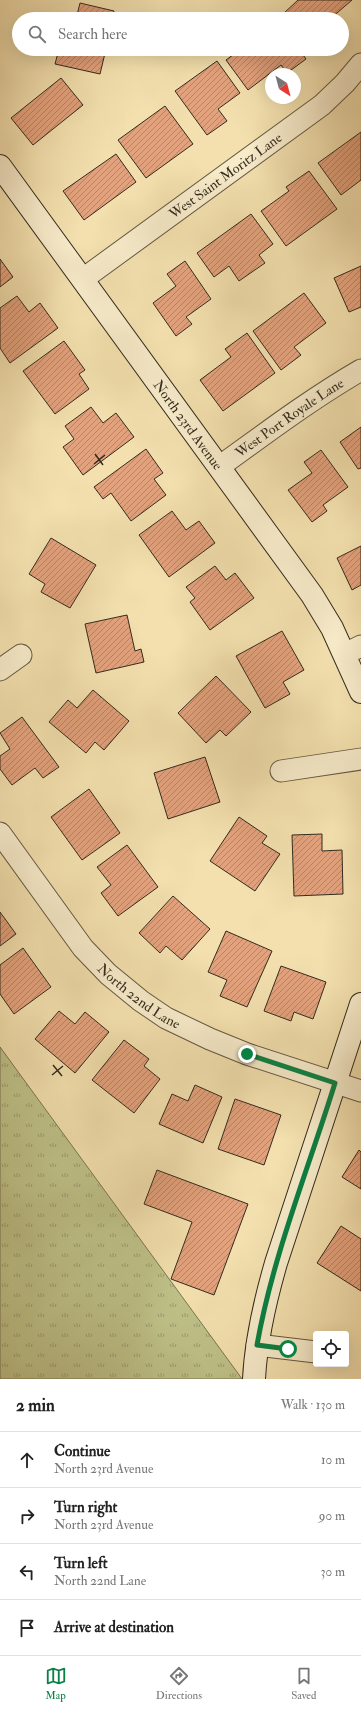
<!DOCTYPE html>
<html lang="en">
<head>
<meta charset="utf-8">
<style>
  :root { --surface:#fff; --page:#f6f6f6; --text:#222; --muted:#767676; --line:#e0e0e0; --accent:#0b8043 }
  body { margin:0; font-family:"IM FELL Double Pica",serif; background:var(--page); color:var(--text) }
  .controls { position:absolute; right:12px; bottom:12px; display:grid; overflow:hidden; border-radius:4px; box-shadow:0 4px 16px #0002 }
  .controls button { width:36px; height:36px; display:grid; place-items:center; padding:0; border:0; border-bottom:1px solid var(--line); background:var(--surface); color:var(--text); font:20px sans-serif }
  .compass { position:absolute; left:265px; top:68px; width:36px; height:36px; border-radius:50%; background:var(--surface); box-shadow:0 4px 16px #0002; rotate:144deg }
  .stop { position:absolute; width:12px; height:12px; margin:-9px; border:3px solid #0b8043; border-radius:50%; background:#fff }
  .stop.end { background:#0b8043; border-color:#fff; box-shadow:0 1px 4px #0008 }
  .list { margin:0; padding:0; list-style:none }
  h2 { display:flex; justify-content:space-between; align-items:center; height:52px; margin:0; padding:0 16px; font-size:17px }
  h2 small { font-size:13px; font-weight:400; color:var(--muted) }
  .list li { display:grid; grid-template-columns:26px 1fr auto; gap:12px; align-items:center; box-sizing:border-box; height:56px; padding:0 16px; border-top:1px solid var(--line) }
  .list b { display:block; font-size:15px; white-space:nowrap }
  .list p { margin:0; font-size:13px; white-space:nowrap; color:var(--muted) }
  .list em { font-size:13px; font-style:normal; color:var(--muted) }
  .icon { flex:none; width:22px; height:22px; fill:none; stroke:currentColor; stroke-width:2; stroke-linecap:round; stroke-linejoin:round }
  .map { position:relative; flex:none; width:361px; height:1379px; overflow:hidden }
  .search { position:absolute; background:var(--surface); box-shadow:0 4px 16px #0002; left:12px; right:12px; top:12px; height:44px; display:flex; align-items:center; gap:10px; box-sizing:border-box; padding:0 14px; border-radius:22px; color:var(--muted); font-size:15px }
  .sheet { height:276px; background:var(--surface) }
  nav { display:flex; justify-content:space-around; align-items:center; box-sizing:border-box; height:56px; border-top:1px solid var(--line); background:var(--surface); font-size:11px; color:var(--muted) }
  nav a { display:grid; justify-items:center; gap:2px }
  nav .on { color:var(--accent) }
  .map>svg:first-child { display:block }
  .grass { fill:url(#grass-tufts); stroke:#797653 }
  .building { fill:url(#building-hatch); stroke:#342b1e }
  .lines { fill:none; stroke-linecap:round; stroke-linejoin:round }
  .street-casing { stroke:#645842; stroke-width:23 }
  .secondary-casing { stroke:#342b1e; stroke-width:24 }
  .street { stroke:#f7ebca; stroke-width:21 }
  .secondary { stroke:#f7ebca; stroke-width:22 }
  .route { stroke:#0b8043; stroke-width:5 }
  .ticks { fill:none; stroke:#342b1e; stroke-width:1.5 }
  .labels { text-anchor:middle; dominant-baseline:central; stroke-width:4; stroke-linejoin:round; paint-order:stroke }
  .street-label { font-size:14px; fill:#342b1e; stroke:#f7ebca }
</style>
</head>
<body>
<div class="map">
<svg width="361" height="1379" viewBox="0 0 361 1379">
  <defs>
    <pattern id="grass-tufts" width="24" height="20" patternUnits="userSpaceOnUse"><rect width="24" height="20" fill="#bec188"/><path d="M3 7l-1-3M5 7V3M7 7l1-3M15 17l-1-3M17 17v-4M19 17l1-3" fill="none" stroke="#9b9d6f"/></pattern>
    <pattern id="building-hatch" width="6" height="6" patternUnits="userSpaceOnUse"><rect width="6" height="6" fill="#e2a27d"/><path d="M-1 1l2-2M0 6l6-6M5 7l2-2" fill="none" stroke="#b88466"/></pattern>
  </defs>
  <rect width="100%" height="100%" fill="#f3e0ae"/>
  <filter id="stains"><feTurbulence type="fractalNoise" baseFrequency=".005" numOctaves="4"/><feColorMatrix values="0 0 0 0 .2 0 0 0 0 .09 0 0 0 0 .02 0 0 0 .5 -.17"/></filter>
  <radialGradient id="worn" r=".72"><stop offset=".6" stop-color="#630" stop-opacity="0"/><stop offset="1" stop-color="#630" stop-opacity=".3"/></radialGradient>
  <path class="grass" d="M 0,1047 L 237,1372 L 242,1379 L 0,1379 Z"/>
  <g class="building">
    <path d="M 298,0 L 352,0 L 330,19 L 288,19 L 283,14 Z"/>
    <path d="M 80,3 L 114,11 L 112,19 L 76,19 Z"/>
    <path d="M 59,49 L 106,49 L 100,74 L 55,64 Z"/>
    <path d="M 241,49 L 299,49 L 306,59 L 287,73 L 281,65 L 248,90 L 226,60 Z"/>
    <path d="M 217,61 L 240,93 L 218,109 L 227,121 L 207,135 L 175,91 Z"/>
    <path d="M 61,78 L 83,105 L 33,145 L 11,118 Z"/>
    <path d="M 165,106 L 193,144 L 146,178 L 118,140 Z"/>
    <path d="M 361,132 L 361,180 L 341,195 L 318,163 Z"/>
    <path d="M 116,154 L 136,182 L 84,220 L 63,191 Z"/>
    <path d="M 309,171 L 337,209 L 286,246 L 261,211 L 289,191 L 286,187 Z"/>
    <path d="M 251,214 L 273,244 L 259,255 L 265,263 L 239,281 L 229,266 L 214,277 L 197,253 Z"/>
    <path d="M 0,259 L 13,277 L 0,287 Z"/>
    <path d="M 185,261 L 211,299 L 186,317 L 192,324 L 176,336 L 153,303 L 176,286 L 167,274 Z"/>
    <path d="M 361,266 L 361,307 L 349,312 L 334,278 Z"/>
    <path d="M 304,293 L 326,323 L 294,347 L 301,355 L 281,370 L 253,331 Z"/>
    <path d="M 17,296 L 29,312 L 40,303 L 58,328 L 10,363 L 0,348 L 0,308 Z"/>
    <path d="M 247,333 L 275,373 L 223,411 L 200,380 L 231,357 L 225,349 Z"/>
    <path d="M 64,341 L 85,370 L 79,374 L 89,389 L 55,414 L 23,371 Z"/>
    <path d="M 91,407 L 103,423 L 116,413 L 134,437 L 83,475 L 63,447 L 74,439 L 65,426 Z"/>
    <path d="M 361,427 L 361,468 L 358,469 L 340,442 Z"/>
    <path d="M 146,449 L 163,473 L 154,479 L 166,495 L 131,521 L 111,493 L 103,499 L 94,487 Z"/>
    <path d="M 321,450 L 348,487 L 323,505 L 327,511 L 312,522 L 288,490 L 312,473 L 304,462 Z"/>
    <path d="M 172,511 L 186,530 L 199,521 L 215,543 L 169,577 L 139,535 Z"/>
    <path d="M 51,538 L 96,565 L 70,608 L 41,592 L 45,584 L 29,574 Z"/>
    <path d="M 361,546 L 361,585 L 352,590 L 337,558 Z"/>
    <path d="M 215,566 L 226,580 L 235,573 L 254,598 L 210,630 L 190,602 L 195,598 L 186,587 Z"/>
    <path d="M 127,615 L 135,651 L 141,649 L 144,662 L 96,673 L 85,624 Z"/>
    <path d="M 282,631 L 304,670 L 283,682 L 290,694 L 265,708 L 236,656 Z"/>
    <path d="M 216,676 L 251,712 L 226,736 L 220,730 L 206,743 L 178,713 Z"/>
    <path d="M 93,690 L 129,721 L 104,750 L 95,742 L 86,753 L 49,722 L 68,700 L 77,708 Z"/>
    <path d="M 22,717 L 59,767 L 43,778 L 35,768 L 12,785 L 0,769 L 0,756 L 10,749 L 0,733 Z"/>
    <path d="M 205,757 L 220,802 L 168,819 L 154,773 Z"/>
    <path d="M 89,789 L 120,833 L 82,860 L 51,817 Z"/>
    <path d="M 239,817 L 267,836 L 262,843 L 280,854 L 255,891 L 210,861 Z"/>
    <path d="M 322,834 L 322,851 L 342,850 L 343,894 L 294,896 L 292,835 Z"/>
    <path d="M 127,845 L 158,887 L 118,916 L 101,893 L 111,885 L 97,867 Z"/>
    <path d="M 173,896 L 210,929 L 182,960 L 166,946 L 160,953 L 139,933 Z"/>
    <path d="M 0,912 L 16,934 L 0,946 Z"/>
    <path d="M 226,931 L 272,951 L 247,1007 L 220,996 L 227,980 L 208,972 Z"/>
    <path d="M 23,948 L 51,987 L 14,1014 L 0,994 L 0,965 Z"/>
    <path d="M 281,966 L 326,982 L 313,1019 L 294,1012 L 291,1021 L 264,1011 Z"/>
    <path d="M 59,1011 L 75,1024 L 85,1012 L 109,1032 L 75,1073 L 35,1039 Z"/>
    <path d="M 124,1040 L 149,1059 L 144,1066 L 160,1079 L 134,1113 L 92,1080 Z"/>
    <path d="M 195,1085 L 222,1097 L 203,1143 L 159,1124 L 172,1094 L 188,1101 Z"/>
    <path d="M 235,1099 L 281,1115 L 264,1165 L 218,1149 Z"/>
    <path d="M 359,1150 L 361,1152 L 361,1189 L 342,1177 Z"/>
    <path d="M 157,1170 L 248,1204 L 214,1295 L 171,1279 L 192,1222 L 144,1204 Z"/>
    <path d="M 341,1226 L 361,1239 L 361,1291 L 317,1263 Z"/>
  </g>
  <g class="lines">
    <g class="street-casing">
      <g id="street">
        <path id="s1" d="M 83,279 L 322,105 L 345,83 L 361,64"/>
        <path id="s2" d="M 219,467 C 266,433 311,399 361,370"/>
        <path d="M 345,654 L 361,646"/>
        <path d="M 0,670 L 21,655"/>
        <path d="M 281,771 L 361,759"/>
        <path id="s3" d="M 0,833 L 83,948 L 108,974 L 141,1001 L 166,1018 L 210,1039 L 247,1054 L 361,1091"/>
        <path d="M 257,1345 L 316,1352"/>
      </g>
    </g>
    <g class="secondary-casing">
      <g id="secondary">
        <path id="s4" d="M 0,166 L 312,595 L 332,628 L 361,692"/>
        <path d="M 254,1379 C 256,1339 265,1301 276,1263 L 361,1004"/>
      </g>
    </g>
    <use href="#street" class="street"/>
    <use href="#secondary" class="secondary"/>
  </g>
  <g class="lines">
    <path class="route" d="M 247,1054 L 335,1083 C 308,1170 273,1255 257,1345 L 288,1349"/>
  </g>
  <path class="ticks" d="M 95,454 L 103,465M 94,464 L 105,455M 53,1065 L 62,1076M 52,1075 L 63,1066"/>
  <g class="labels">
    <g class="street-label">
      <text stroke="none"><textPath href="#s1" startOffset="176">West Saint Moritz Lane</textPath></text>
      <text stroke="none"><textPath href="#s2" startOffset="86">West Port Royale Lane</textPath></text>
      <text stroke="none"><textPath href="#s4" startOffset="320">North 23rd Avenue</textPath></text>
      <text stroke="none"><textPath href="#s3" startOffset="216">North 22nd Lane</textPath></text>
    </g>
  </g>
  <rect width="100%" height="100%" filter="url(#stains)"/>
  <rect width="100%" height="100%" fill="url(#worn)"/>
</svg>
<div class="controls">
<button><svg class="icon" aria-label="locate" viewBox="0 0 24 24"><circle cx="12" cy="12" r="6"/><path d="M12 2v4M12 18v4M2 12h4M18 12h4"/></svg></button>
</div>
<svg class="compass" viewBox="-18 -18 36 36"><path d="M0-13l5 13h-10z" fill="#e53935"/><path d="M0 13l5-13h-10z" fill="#767676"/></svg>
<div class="stop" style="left:288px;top:1349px"></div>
<div class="stop end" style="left:247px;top:1054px"></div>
<div class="search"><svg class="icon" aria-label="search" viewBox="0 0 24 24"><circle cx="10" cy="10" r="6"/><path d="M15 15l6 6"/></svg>Search here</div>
</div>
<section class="sheet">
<h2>2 min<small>Walk · 130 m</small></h2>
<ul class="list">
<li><svg class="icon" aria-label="ahead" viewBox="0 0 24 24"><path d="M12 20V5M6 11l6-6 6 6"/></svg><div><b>Continue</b><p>North 23rd Avenue</p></div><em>10 m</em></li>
<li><svg class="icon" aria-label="right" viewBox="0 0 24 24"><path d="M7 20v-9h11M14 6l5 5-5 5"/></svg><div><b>Turn right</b><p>North 23rd Avenue</p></div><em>90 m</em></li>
<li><svg class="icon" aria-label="left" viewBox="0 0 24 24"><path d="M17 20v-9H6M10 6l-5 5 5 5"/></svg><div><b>Turn left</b><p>North 22nd Lane</p></div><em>30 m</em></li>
<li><svg class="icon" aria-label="arrive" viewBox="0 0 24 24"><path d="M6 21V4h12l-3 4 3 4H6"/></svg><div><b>Arrive at destination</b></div></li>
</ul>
</section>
<nav>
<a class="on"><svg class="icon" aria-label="map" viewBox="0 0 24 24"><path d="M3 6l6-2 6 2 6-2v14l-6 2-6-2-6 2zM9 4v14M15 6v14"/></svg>Map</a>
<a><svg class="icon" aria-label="directions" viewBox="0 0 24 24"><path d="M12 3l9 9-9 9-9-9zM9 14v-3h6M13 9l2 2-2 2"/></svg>Directions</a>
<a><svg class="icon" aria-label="saved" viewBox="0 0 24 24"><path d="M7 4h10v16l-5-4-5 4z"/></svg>Saved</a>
</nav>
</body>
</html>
